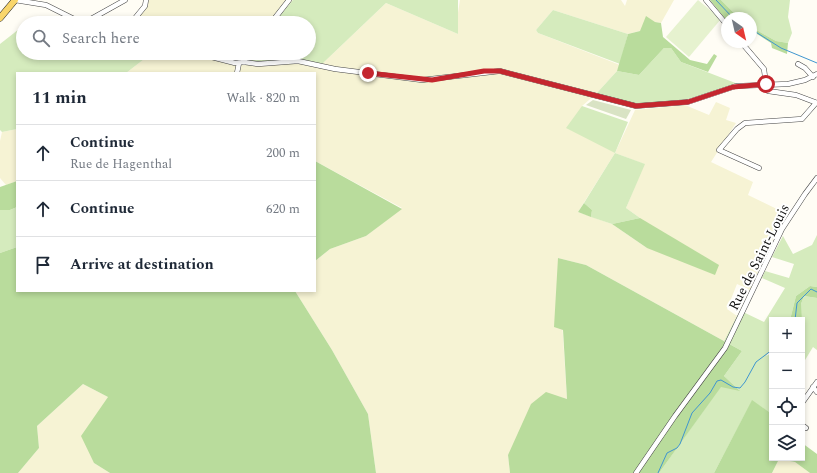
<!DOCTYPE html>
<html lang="en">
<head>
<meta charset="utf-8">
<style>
  :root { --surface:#fff; --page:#f6f6f7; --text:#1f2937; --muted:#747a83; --line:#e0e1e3 }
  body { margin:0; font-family:Spectral,serif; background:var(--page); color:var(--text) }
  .controls { position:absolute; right:12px; bottom:12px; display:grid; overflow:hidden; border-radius:0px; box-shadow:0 2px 6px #0003 }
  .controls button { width:36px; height:36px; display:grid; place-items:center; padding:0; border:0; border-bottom:1px solid var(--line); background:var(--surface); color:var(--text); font:20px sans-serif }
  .compass { position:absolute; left:721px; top:12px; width:36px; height:36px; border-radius:50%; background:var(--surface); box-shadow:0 2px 6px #0003; rotate:146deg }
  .stop { position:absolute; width:12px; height:12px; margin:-9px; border:3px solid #c4262e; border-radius:50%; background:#fff }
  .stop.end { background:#c4262e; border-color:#fff; box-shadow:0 1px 4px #0008 }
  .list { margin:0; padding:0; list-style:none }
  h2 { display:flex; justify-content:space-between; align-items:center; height:52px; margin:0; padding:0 16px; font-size:17px }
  h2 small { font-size:13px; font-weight:400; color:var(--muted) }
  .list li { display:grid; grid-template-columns:26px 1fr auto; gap:12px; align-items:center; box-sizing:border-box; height:56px; padding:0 16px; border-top:1px solid var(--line) }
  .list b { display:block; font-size:15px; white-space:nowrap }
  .list p { margin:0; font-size:13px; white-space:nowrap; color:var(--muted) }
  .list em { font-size:13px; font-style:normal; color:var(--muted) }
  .icon { flex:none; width:22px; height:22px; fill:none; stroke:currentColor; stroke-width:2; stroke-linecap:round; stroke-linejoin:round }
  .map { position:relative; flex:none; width:817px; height:473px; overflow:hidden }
  .search { position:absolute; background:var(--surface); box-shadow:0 2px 6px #0003; left:16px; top:16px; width:300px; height:44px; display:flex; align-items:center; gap:10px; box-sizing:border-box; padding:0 14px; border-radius:22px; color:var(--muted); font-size:15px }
  .panel { position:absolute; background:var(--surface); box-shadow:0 2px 6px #0003; left:16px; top:72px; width:300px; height:220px; border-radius:0px }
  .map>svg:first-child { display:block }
  .farmland { fill:#f6f3d4; fill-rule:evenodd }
  .green { fill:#d5ebbd }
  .forest { fill:#b9dc9c }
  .cemetery { fill:#d9e3c4 }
  .pitch { fill:#e6f2cf }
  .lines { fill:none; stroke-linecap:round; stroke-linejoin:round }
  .stream { stroke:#3f96cf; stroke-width:1 }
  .minor-casing { stroke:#444; stroke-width:5.5 }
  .major-casing { stroke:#222; stroke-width:7 }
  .minor { stroke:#fff; stroke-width:4.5 }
  .major { stroke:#f9d66b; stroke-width:6 }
  .route { stroke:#c4262e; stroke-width:5 }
  .labels { text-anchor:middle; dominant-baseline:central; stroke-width:4; stroke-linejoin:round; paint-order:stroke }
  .street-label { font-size:14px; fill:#111; stroke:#fff }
</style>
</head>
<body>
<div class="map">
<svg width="817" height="473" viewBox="0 0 817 473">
  <rect width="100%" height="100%" fill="#fffdf5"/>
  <g class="farmland">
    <path d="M 149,0 L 293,0 L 274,23 L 144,23 L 137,19 L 144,11 Z"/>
    <path d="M 460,0 L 621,0 L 625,6 L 627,0 L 674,0 L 661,23 L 655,22 L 640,31 L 628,34 L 553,10 L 536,30 L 538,33 L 620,65 L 617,71 L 596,94 L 582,106 L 615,153 L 635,110 L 685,105 L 709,115 L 716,102 L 730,108 L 726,120 L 736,123 L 711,162 L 753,182 L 748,195 L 787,214 L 777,229 L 750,290 L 737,284 L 727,309 L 737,316 L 724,341 L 586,265 L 558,258 L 567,399 L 557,396 L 508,455 L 510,473 L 376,473 L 368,414 L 332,350 L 295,291 L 315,291 L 315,261 L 330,249 L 366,236 L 402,208 L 315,161 L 315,73 L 126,73 L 152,53 L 250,53 L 249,55 L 262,62 L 296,59 L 322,64 L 386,3 L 458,34 L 457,19 ZM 615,153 L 644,164 L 626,208 L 640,218 L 647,248 L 612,224 L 578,212 Z"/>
    <path d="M 17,129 L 17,181 L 6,185 L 0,178 L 0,141 L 2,132 Z"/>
    <path d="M 83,384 L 108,397 L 94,463 L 110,473 L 18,473 L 39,448 L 37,426 Z"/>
    <path d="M 779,459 L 795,462 L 810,473 L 772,473 Z"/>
  </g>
  <g class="green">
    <path d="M 293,0 L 458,0 L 458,34 L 386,3 L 322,64 L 296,59 L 262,62 L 250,61 L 248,58 L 250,53 L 309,53 L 309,23 L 274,23 Z"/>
    <path d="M 721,0 L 790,0 L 788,17 L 792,33 L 788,43 L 776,41 L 751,27 L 751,18 L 739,18 Z"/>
    <path d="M 553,10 L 628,34 L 620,64 L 538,33 L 536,30 Z"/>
    <path d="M 23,26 L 23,39 L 20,41 L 23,46 L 23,53 L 152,53 L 126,73 L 17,73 L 17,129 L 2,132 L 0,130 L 0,44 Z"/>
    <path d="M 664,48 L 671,48 L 681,62 L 738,84 L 688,99 L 634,105 L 596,94 L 617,71 L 639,75 Z"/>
    <path d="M 582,106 L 628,122 L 615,153 L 645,164 L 626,208 L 640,218 L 612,224 L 591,217 L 592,210 L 584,203 L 615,153 L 566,128 Z"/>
    <path d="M 17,207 L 17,247 L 0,253 L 0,210 L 10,210 Z"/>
    <path d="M 817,235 L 817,287 L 810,286 L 796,296 L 790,320 L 772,320 L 772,348 L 766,356 L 772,353 L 772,414 L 752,401 L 714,473 L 659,473 L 721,386 L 739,390 L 724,376 L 742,351 L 724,341 L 737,316 L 741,311 L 764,322 L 785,288 L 762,278 L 765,271 L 789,278 L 794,264 L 772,257 L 783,236 L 793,254 L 812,245 Z"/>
    <path d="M 804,296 L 817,298 L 817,350 L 813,347 L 802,365 L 801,304 Z"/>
  </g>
  <g class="forest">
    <path d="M 710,0 L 721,0 L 739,18 L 727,18 L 727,21 Z"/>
    <path d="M 646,16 L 655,22 L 661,23 L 663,37 L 690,60 L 707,64 L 714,54 L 717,56 L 708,72 L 681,62 L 671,48 L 664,48 L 639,75 L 617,71 L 628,34 L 640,31 Z"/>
    <path d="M 751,27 L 776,41 L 788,43 L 787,54 L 772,48 L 771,43 L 751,30 Z"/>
    <path d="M 315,161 L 402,209 L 366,236 L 330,249 L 315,261 Z"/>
    <path d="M 17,181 L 17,207 L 10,210 L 0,210 L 0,187 Z"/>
    <path d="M 584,203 L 592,210 L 591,217 L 578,212 Z"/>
    <path d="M 640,218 L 719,265 L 715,275 L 647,248 L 612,224 Z"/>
    <path d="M 17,247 L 17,291 L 295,291 L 332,350 L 368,414 L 376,473 L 110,473 L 94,463 L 81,436 L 108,397 L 83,384 L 37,426 L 39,448 L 18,473 L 0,473 L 0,253 Z"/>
    <path d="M 558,258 L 586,265 L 742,351 L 724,376 L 740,391 L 721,387 L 659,473 L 510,473 L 508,455 L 531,404 L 546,392 L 567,399 L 563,330 L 554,327 Z"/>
    <path d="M 810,286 L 817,287 L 817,298 L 804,296 L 801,304 L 802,320 L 790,320 L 796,296 Z"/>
    <path d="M 752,400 L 772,414 L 772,458 L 802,458 L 802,443 L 817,454 L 817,473 L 810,473 L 795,462 L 779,459 L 772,473 L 714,473 Z"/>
  </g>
  <path class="cemetery" d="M 593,100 L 631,110 L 626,119 L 586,105 Z"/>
  <path class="pitch" d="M 698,0 L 721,19 L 689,57 L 666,37 Z"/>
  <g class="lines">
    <g class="stream">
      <path d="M 716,0 L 733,18"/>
      <path d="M 751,29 L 781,48 L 817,63"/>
      <path d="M 795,320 L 797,303 L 811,289 L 817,292"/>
      <path d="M 658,473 L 667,453 L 677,448 L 680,444 L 692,413 L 710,393 L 717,381 L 721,380 L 733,387 L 740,388 L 745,382 L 756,362 L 772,350"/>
    </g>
    <g class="minor-casing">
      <g id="minor">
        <path d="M 15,0 L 46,5 L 74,19 L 83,20 L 91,19 L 125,0"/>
        <path d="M 706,0 L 727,25"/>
        <path d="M 137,23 L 136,17 L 145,6 L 146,0"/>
        <path d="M 271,23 L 289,0"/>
        <path d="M 741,42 L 764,69 L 766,85"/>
        <path d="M 196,53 L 235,63 L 244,62 L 258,64 L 298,61 L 335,69 L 422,80 L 500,71 L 636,106 L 688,102 L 736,86 L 788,84 L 805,80 L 817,74"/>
        <path d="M 244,62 L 247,53"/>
        <path d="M 798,64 L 805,68 L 813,77"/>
        <path d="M 237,73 L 239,63"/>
        <path d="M 768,91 L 796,95 L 817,103"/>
        <path d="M 759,168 L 719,150 L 737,129 L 745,123 L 802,119 L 816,103"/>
        <path d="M 813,387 L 817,392"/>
        <path d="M 802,403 L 817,382"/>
        <path d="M 802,425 L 806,428"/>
        <path d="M 636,473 L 675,416 L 725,348 L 782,229 L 805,194 L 817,178"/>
      </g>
    </g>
    <g class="major-casing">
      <path id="major" d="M 0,18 L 15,0"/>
    </g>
    <use href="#minor" class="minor"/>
    <use href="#major" class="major"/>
  </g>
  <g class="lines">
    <path class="route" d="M 368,73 L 432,80 L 484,71 L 500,71 L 636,106 L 688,102 L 733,87 L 766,84"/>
  </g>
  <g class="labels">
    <g class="street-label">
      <text transform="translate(759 257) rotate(-63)">Rue de Saint-Louis</text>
    </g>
  </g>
</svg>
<div class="controls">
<button>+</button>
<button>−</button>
<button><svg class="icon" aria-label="locate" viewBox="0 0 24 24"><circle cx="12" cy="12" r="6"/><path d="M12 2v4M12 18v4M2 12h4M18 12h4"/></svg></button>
<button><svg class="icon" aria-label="layers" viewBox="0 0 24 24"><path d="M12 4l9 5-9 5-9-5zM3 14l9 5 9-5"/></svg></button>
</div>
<svg class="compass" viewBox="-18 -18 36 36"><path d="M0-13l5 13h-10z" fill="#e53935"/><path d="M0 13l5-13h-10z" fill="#747a83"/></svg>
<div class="stop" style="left:766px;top:84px"></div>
<div class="stop end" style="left:368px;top:73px"></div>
<div class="search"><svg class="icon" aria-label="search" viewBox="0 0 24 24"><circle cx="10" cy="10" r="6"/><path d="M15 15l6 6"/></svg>Search here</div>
<section class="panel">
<h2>11 min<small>Walk · 820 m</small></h2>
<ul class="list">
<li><svg class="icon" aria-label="ahead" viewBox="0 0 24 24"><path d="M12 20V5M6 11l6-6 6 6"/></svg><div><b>Continue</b><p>Rue de Hagenthal</p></div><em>200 m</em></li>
<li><svg class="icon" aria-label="ahead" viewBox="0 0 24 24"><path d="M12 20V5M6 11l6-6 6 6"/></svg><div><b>Continue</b></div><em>620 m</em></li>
<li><svg class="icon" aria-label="arrive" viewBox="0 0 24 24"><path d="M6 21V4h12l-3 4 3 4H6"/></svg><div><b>Arrive at destination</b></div></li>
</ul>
</section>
</div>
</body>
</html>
